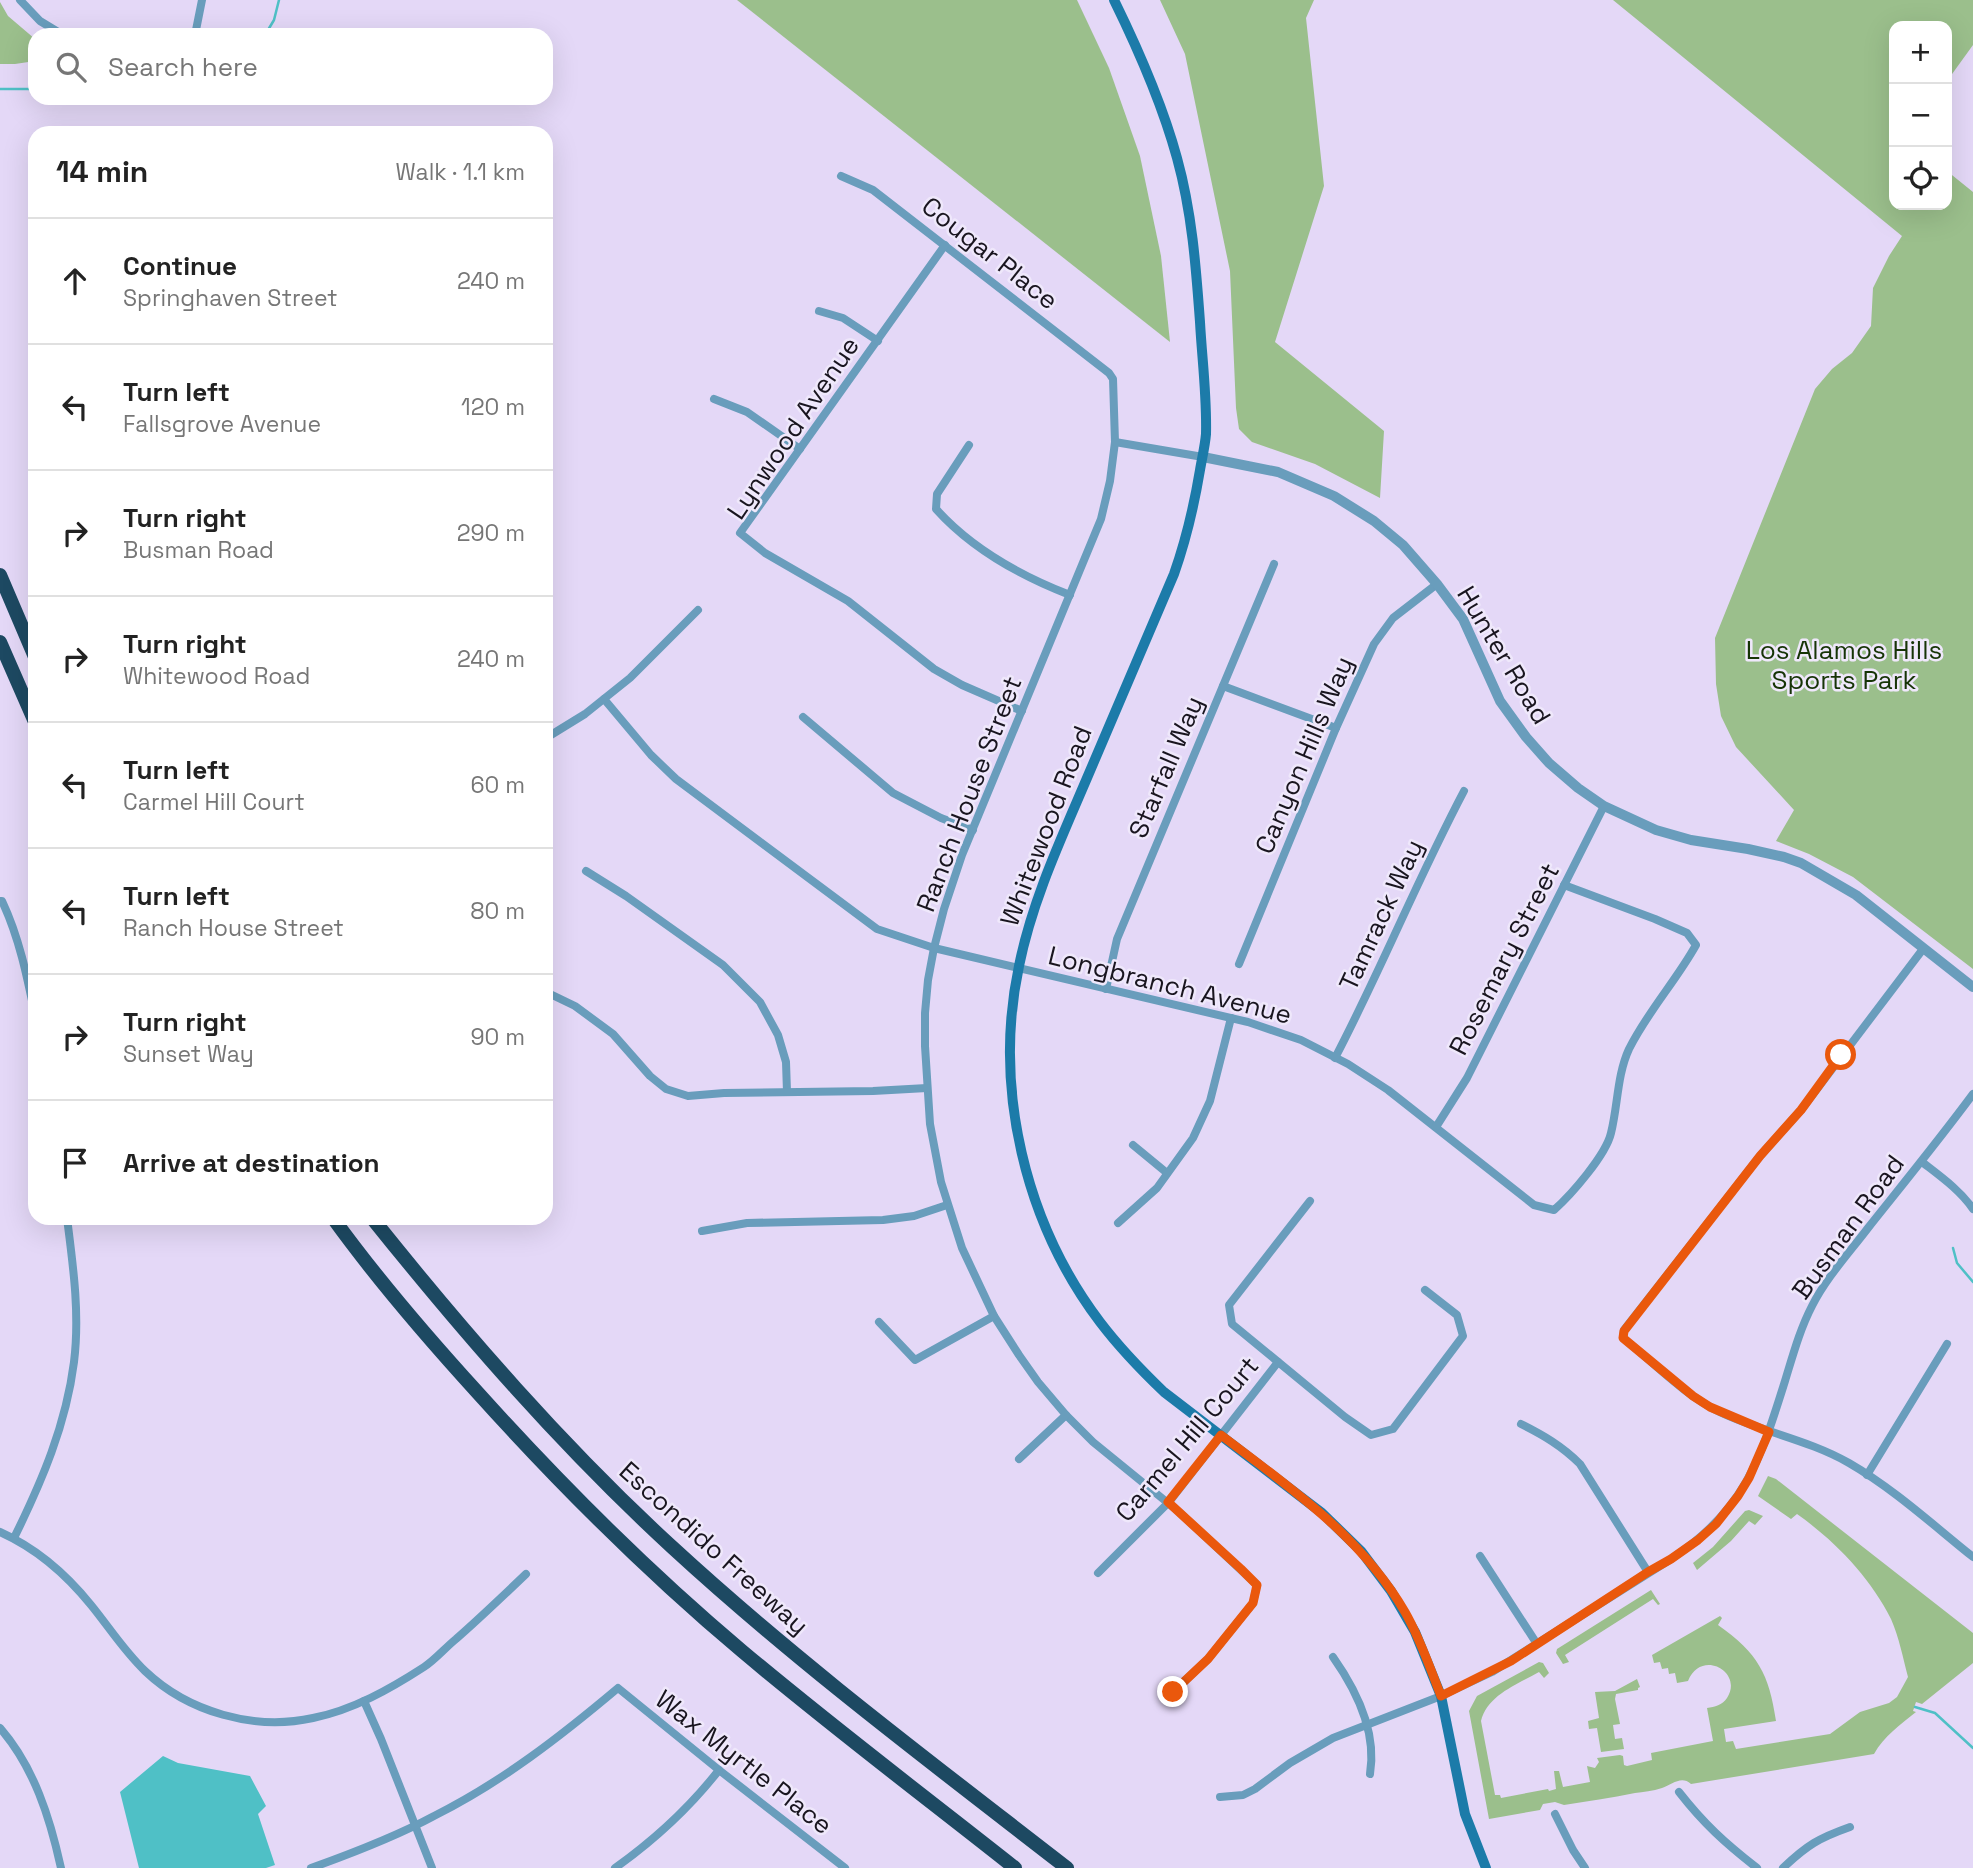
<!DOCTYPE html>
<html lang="en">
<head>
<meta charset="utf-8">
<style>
  :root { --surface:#fff; --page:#f6f6f6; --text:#222; --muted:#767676; --line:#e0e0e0 }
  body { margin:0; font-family:"Space Grotesk",sans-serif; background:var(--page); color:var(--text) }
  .controls { position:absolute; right:21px; top:21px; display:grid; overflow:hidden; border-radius:14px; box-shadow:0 7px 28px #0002 }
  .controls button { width:63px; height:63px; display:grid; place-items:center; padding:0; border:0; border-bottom:2px solid var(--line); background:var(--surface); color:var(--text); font:35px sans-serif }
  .stop { position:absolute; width:21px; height:21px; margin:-16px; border:5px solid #ea580c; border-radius:50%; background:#fff }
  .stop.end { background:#ea580c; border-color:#fff; box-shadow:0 2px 7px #0008 }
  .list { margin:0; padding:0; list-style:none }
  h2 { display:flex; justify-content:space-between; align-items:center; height:91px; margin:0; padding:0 28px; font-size:30px }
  h2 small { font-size:23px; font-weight:400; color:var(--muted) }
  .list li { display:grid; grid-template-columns:46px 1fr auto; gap:21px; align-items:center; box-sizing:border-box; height:126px; padding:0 28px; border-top:2px solid var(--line) }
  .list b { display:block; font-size:26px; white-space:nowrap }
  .list p { margin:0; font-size:23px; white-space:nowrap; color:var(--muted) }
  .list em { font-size:23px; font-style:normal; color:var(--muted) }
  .icon { flex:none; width:38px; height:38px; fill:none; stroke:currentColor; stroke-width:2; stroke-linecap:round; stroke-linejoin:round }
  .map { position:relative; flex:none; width:1973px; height:1868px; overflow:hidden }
  .search { position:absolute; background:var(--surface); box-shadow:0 7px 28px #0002; left:28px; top:28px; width:525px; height:77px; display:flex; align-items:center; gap:18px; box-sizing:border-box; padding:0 24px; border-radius:21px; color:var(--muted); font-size:26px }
  .panel { position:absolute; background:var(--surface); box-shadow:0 7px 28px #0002; left:28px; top:126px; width:525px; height:1099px; border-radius:21px }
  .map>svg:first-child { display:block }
  .green { fill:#9bbf8c }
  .water { fill:#4fc0c6 }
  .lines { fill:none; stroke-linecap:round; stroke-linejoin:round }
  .stream { stroke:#4fc0c6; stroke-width:2.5 }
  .minor { stroke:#699dbc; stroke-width:8 }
  .tertiary { stroke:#699dbc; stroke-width:10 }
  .secondary { stroke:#1c7ba9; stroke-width:10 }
  .motorway { stroke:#1d4962; stroke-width:14 }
  .route { stroke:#ea580c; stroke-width:9 }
  .labels { text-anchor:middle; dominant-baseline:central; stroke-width:5; stroke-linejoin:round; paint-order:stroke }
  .street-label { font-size:26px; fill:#19151f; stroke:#efe8fb }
  .park-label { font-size:26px; fill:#163406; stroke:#efe8fb }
</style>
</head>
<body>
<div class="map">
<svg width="1973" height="1868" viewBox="0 0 1973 1868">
  <rect width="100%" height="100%" fill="#e4d8f7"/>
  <g class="green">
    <path d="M 737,0 L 1077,0 L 1109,68 L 1140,156 L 1161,256 L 1170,342 Z"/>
    <path d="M 1160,0 L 1314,0 L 1306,18 L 1324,186 L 1275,342 L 1384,431 L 1380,498 L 1315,464 L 1252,442 L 1239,429 L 1236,408 L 1230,271 L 1185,54 Z"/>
    <path d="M 1613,0 L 1973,0 L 1973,45 L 1947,81 L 1947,26 L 1894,26 L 1894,205 L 1947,205 L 1947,171 L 1973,192 L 1973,969 L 1853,877 L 1809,854 L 1776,841 L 1794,810 L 1736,747 L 1721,716 L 1716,684 L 1715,638 L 1815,389 L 1832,369 L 1852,353 L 1871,326 L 1873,288 L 1889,256 L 1902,236 Z"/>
    <path d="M 0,2 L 8,16 L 35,39 L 35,61 L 15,64 L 0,64 Z"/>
    <path d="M 1768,1476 L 1776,1479 L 1973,1633 L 1973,1663 L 1922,1704 L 1916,1702 L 1913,1711 L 1916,1712 C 1900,1725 1884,1736 1874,1754 L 1691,1784 C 1681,1775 1672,1785 1662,1788 C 1653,1791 1643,1792 1635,1793 C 1611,1798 1587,1801 1564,1805 L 1555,1802 L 1543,1804 L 1540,1810 L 1489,1819 L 1469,1711 L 1477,1696 L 1539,1662 L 1543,1663 L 1549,1673 L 1544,1678 L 1539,1672 C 1518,1684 1487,1695 1481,1721 L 1495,1795 L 1500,1795 L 1501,1798 L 1548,1789 L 1549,1791 L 1556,1789 L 1554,1771 L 1559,1771 L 1563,1787 L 1590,1782 L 1587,1766 L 1595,1768 L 1599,1762 L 1597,1758 L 1620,1755 L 1623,1756 L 1624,1765 L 1627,1766 L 1652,1760 L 1651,1753 L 1713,1741 L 1707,1708 C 1715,1707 1722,1705 1727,1698 C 1744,1672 1701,1648 1688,1681 L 1677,1683 L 1675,1673 L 1669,1674 L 1668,1668 L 1662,1669 L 1660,1662 L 1654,1663 L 1652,1655 L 1720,1616 L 1722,1618 L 1718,1625 C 1758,1653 1769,1674 1776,1721 L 1724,1729 L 1726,1742 L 1733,1741 L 1736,1749 L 1830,1734 L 1860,1712 L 1889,1703 L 1897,1697 L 1908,1677 C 1903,1658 1899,1637 1891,1619 C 1870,1577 1835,1541 1797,1514 L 1791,1519 L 1758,1496 Z"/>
    <path d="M 1749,1510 L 1763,1516 L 1755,1525 L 1749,1521 L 1731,1541 L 1697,1570 L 1693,1563 L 1713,1547 L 1745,1511 Z"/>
    <path d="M 1651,1590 L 1660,1604 L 1658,1605 L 1653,1599 L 1565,1655 L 1569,1662 L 1563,1664 L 1556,1653 L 1557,1649 Z"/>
    <path d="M 1637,1679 L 1640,1687 L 1638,1688 L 1638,1690 L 1616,1694 L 1615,1699 L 1620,1724 L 1613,1725 L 1615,1739 L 1622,1738 L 1624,1749 L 1601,1752 L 1597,1728 L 1589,1729 L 1588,1721 L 1599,1718 L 1595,1692 L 1615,1691 Z"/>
  </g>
  <path class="water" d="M 163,1756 L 178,1763 L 250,1776 L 266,1806 L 258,1814 L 275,1865 L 266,1868 L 139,1868 L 120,1792 Z"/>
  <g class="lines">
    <g class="stream">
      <path d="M 265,35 L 274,20 L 279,0"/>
      <path d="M 0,89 L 35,89"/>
      <path d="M 1953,1248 L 1957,1263 L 1973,1282"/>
      <path d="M 1915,1707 L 1935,1713 L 1973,1748"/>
    </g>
    <g class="minor">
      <path d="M 20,0 L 40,21 L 63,35"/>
      <path d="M 195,35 L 202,0"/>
      <path d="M 841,176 L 873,190 L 1109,373 L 1113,379 L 1115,442 L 1110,481 L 1101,519 L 962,855 L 944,909 L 934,948 L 928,980 L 925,1013 L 925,1046 L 930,1124 L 941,1182 L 962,1248 L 994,1316 L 1019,1355 L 1038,1382 L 1066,1415 L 1093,1442 L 1179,1512 L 1257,1585 L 1253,1603 L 1208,1659 L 1173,1692"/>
      <path d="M 945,245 L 740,533 L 765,553 L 848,601 L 934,669 L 962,685 L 1022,711"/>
      <path d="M 819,311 L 843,318 L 878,341"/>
      <path d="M 714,399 L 747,412 L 800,449"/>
      <path d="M 1115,442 L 1203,457"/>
      <path d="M 969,445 L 937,494 L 936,509 C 971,548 1021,576 1070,595"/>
      <path d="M 1223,686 L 1336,728"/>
      <path d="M 604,699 L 651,755 L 676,779 L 877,929 L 934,948 L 1248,1022 L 1301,1040 L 1348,1064 L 1388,1090 L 1534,1205 L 1554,1210 C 1571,1195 1606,1155 1611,1133 C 1618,1105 1617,1075 1629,1049 C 1648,1011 1676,981 1696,945 L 1687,933 L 1655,919 L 1564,885"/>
      <path d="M 803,717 L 893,793 L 941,818 L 973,830"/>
      <path d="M 546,738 L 585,714 L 630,678 L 698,610"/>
      <path d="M 586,871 L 626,896 L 723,965 L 760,1002 L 778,1035 L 786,1062 L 787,1092"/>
      <path d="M 0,901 L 2,901 C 19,937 27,976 35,1015"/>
      <path d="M 1923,949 L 1801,1110 L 1760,1156 L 1624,1330 L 1623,1338 C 1653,1362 1685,1396 1720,1412 C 1762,1432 1809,1440 1849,1463 C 1894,1489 1933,1525 1973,1557"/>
      <path d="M 1239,964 L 1336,728 L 1374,644 L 1393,618 L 1437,584"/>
      <path d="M 1106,989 L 1117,939 L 1274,564"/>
      <path d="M 546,992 L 575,1006 L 613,1034 L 650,1076 L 666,1089 L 688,1096 L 724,1093 L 873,1091 L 927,1088"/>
      <path d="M 1335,1058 C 1381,970 1418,878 1464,791"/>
      <path d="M 1436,1127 L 1467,1078 L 1604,806"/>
      <path d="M 1133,1145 L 1167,1173"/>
      <path d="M 1922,1162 C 1940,1176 1960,1190 1973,1209"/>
      <path d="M 1310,1201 L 1229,1305 L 1232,1324 L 1345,1417 L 1371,1435 L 1393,1429 L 1463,1336 L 1457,1315 L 1425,1290"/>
      <path d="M 1118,1223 L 1157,1188 L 1193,1138 L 1210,1101 L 1231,1018"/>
      <path d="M 702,1231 L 747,1223 L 883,1220 L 914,1216 L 947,1205"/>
      <path d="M 879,1322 L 915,1360 L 994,1316"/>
      <path d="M 1521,1424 C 1543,1435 1562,1446 1580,1464 L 1648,1572"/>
      <path d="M 1019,1459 L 1066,1415"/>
      <path d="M 1867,1475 L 1947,1344"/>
      <path d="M 0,1532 C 36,1548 66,1574 91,1605 C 109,1627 124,1651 145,1671 C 188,1712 254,1731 313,1718 C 353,1710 390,1689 424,1667 C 435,1660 445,1648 456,1639 C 480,1618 503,1596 526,1574"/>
      <path d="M 14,1538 C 42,1481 66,1425 74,1362 C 80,1314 73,1265 67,1218"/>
      <path d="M 1480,1556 L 1537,1644"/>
      <path d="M 1098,1573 L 1169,1502 L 1278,1362"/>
      <path d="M 1333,1657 C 1357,1691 1377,1732 1370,1774"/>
      <path d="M 364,1701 L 381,1739 L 432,1868"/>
      <path d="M 0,1728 C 34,1767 50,1818 61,1868"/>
      <path d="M 1679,1792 C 1704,1824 1725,1843 1757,1868"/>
      <path d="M 1220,1797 L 1243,1795 L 1255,1789 L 1290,1763 L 1333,1738 L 1441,1696 L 1492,1672 L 1671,1559 C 1744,1511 1760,1461 1785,1381 C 1793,1355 1800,1329 1812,1306 C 1826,1278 1849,1253 1868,1228 C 1903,1184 1939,1140 1973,1094"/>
      <path d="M 1555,1814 L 1573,1850 L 1585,1868"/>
      <path d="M 311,1868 C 353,1853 395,1837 434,1816 C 502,1782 561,1736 618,1688 L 719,1770 L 845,1868"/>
      <path d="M 615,1868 C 653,1841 690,1807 719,1770"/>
      <path d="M 1783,1868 C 1807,1845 1819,1838 1850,1827"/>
    </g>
    <path class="tertiary" d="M 1203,457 L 1278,472 L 1334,496 L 1374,521 L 1403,545 L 1437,584 L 1463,619 L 1500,701 L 1526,737 L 1549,763 L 1578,788 L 1604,806 L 1656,830 L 1691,840 L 1748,849 L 1784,857 L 1801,863 L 1856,895 L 1973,987"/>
    <path class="secondary" d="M 1114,0 C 1139,51 1162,103 1177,158 C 1192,212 1196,267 1200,322 C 1202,359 1207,396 1206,434 C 1205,446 1202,458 1200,470 C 1194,506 1186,540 1174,574 C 1145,642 1116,710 1087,778 C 1061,839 1032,901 1019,966 C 993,1088 1025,1223 1100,1322 C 1119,1347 1141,1370 1164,1392 L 1322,1513 L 1361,1551 L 1391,1591 L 1415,1632 L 1441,1696 L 1465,1814 L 1486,1868"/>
    <g class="motorway">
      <path d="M 0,575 L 35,657"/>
      <path d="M 0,642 L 35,722"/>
      <path d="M 333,1218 C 377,1279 427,1337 478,1393 C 560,1484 648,1572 742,1651 C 831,1726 924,1796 1015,1868"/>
      <path d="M 372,1218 C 465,1334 562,1446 672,1547 C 797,1662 933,1764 1067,1868"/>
    </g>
  </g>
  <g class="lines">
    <path class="route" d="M 1173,1692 L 1208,1659 L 1253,1603 L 1257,1585 L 1241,1569 L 1168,1502 L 1221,1435 C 1289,1487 1361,1536 1405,1612 C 1420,1638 1430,1668 1441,1696 L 1511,1661 L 1648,1572 L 1671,1559 L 1698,1540 L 1716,1524 L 1738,1496 L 1749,1478 L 1769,1432 L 1710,1407 L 1693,1396 L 1623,1338 L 1624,1331 L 1760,1156 L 1801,1110 L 1841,1055"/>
  </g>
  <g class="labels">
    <g class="street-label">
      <text transform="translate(990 253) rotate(38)">Cougar Place</text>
      <text transform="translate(793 428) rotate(-56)">Lynwood Avenue</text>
      <text transform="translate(1504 655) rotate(59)">Hunter Road</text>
      <text transform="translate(1304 755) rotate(-67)">Canyon Hills Way</text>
      <text transform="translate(1166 767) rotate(-67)">Starfall Way</text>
      <text transform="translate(969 794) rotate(-69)">Ranch House Street</text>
      <text transform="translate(1046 826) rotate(-69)">Whitewood Road</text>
      <text transform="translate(1381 915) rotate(-65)">Tamrack Way</text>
      <text transform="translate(1504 959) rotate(-63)">Rosemary Street</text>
      <text transform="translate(1170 985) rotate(14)">Longbranch Avenue</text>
      <text transform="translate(1848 1227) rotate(-54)">Busman Road</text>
      <text transform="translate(1187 1439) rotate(-50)">Carmel Hill Court</text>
      <text transform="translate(714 1548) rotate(42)">Escondido Freeway</text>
      <text transform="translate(744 1762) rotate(38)">Wax Myrtle Place</text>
    </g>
    <g class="park-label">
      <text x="1844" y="650">Los Alamos Hills<tspan x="1844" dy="30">Sports Park</tspan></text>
    </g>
  </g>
</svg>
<div class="controls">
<button>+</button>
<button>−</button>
<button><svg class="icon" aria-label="locate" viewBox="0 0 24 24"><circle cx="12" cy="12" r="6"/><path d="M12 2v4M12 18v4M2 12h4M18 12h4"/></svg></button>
</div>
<div class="stop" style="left:1841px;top:1055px"></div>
<div class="stop end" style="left:1173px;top:1692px"></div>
<div class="search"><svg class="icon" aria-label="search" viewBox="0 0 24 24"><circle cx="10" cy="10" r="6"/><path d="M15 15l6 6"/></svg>Search here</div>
<section class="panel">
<h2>14 min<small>Walk · 1.1 km</small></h2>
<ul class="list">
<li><svg class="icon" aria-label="ahead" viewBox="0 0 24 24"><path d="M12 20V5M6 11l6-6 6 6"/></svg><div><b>Continue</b><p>Springhaven Street</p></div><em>240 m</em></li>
<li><svg class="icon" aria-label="left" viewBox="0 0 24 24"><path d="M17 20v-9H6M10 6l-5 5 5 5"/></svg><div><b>Turn left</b><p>Fallsgrove Avenue</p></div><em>120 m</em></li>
<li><svg class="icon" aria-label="right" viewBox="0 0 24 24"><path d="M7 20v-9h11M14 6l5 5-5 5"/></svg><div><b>Turn right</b><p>Busman Road</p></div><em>290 m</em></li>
<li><svg class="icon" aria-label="right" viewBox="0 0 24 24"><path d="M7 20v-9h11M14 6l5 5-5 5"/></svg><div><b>Turn right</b><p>Whitewood Road</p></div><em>240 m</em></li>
<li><svg class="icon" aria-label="left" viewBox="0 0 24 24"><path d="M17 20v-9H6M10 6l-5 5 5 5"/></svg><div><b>Turn left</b><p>Carmel Hill Court</p></div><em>60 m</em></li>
<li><svg class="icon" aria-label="left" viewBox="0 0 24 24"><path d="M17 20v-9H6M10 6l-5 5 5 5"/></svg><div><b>Turn left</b><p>Ranch House Street</p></div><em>80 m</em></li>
<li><svg class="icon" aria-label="right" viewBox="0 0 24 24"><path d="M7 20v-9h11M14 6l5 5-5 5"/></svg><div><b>Turn right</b><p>Sunset Way</p></div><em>90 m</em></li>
<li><svg class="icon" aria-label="arrive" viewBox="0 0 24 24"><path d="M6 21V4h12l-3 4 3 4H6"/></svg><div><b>Arrive at destination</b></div></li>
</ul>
</section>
</div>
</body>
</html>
